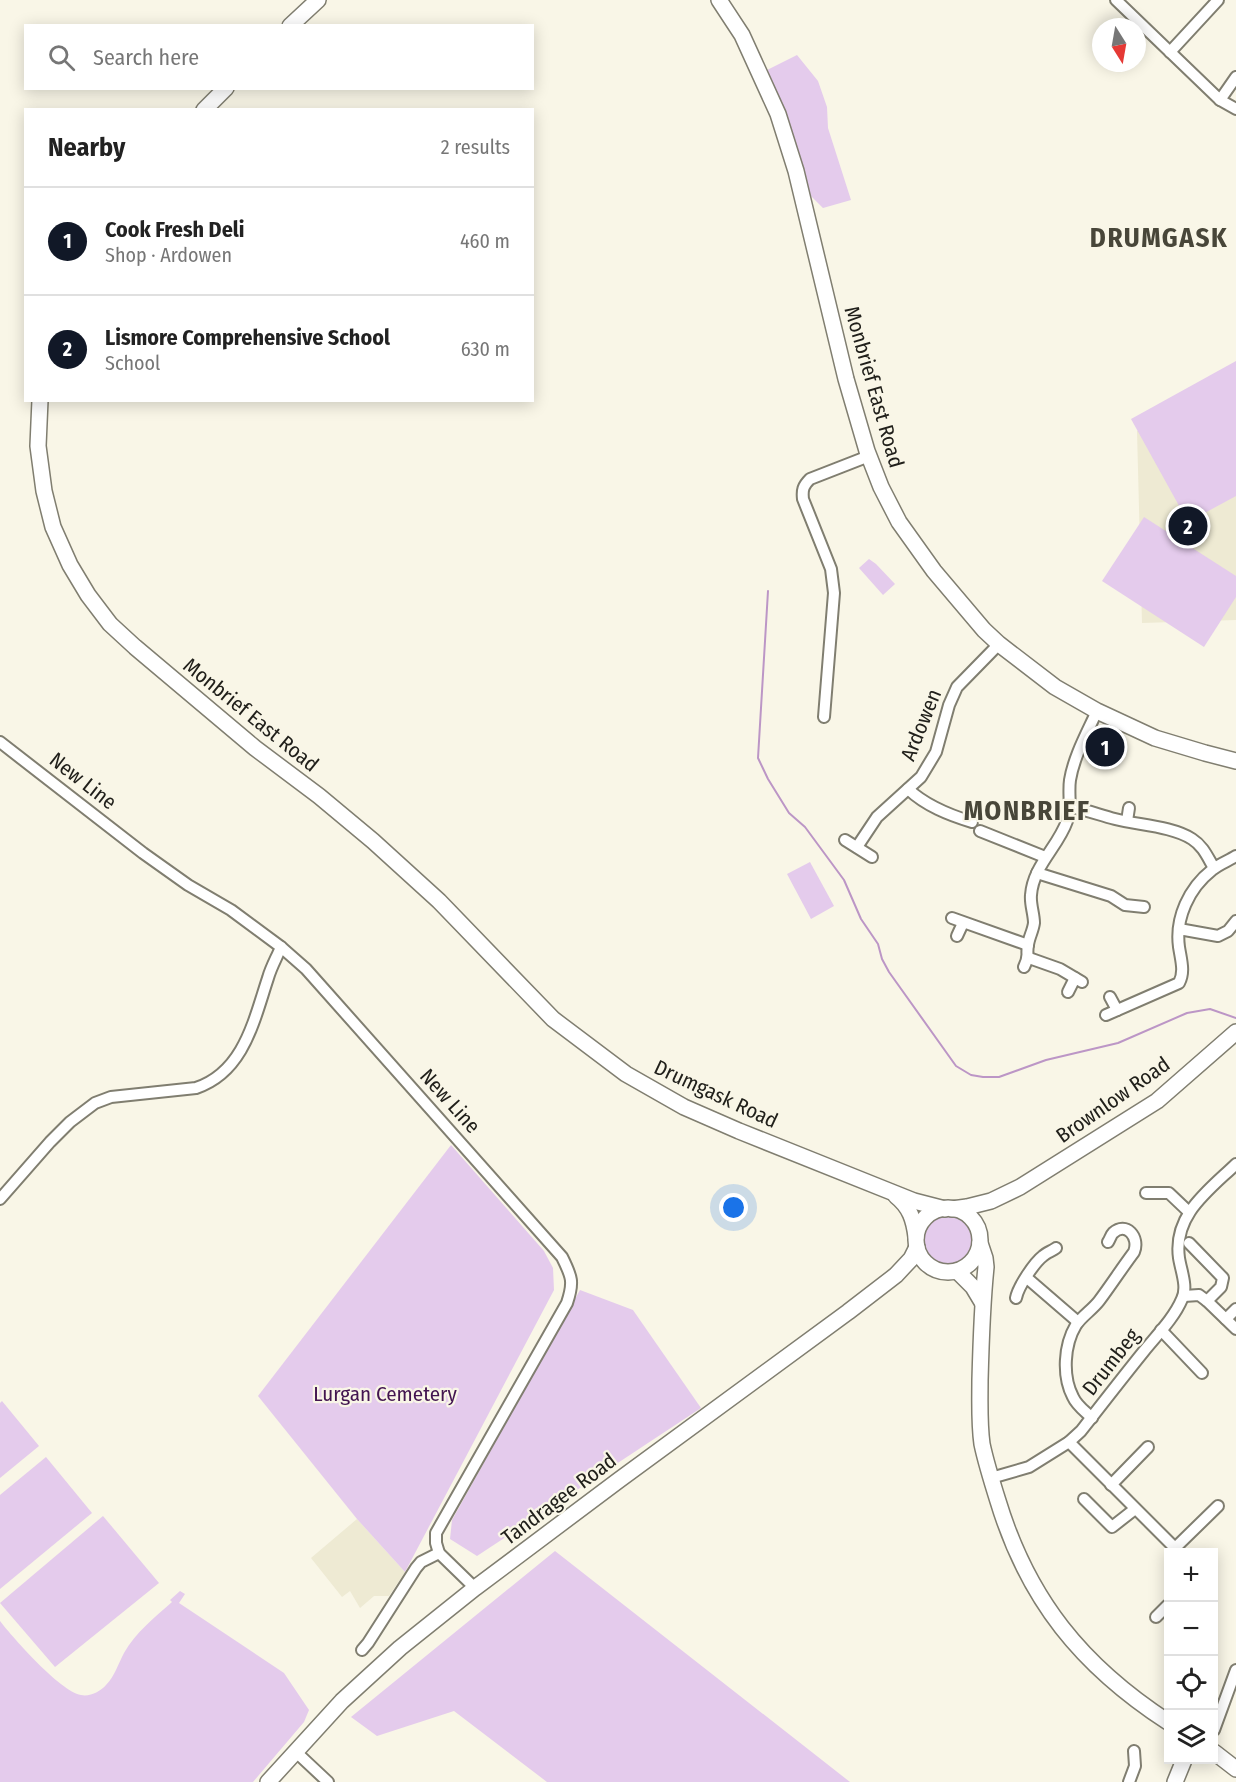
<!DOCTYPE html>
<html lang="en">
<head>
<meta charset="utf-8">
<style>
  :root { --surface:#fff; --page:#f2f2f2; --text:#222; --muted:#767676; --line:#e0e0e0; --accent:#111827 }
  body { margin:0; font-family:"Fira Sans Condensed",sans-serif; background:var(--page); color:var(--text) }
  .controls { position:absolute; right:18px; bottom:18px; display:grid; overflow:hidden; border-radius:0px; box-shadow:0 3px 15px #0003 }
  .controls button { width:54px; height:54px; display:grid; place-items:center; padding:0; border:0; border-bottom:2px solid var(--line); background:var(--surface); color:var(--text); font:30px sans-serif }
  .compass { position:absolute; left:1092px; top:18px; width:54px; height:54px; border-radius:50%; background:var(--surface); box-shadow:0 3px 15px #0003; rotate:169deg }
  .you { position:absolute; left:734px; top:1208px; width:21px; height:21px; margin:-15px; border:4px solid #fff; border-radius:50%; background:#1a73e8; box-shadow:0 0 0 9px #1a73e833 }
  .badge { display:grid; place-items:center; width:39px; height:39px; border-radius:50%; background:var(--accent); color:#fff; font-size:20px; font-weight:700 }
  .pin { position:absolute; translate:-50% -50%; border:3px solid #fff; box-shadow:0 2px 6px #0006 }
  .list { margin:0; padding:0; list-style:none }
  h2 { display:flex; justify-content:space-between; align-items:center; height:78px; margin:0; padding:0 24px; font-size:26px }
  h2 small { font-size:20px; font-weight:400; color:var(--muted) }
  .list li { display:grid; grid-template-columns:39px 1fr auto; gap:18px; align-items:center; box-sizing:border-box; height:108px; padding:0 24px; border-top:2px solid var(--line) }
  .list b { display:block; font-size:22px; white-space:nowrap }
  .list p { margin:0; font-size:20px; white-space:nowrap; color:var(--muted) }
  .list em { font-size:20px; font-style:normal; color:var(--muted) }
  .icon { flex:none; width:33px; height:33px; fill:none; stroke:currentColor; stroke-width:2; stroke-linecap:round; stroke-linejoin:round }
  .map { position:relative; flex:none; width:1236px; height:1782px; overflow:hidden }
  .search { position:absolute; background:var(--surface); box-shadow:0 3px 15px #0003; left:24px; top:24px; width:510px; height:66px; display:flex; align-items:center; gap:15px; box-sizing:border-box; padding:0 21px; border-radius:0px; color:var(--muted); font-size:22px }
  .panel { position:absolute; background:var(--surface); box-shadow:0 3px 15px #0003; left:24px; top:108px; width:510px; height:294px; border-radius:0px }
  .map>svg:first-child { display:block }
  .built { fill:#eeead3 }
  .green { fill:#e4cbec }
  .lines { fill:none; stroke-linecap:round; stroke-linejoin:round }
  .stream { stroke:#bc96c6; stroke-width:2 }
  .street-casing { stroke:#807e70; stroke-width:14 }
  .secondary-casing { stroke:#807e70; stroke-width:18 }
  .street { stroke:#fff; stroke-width:10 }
  .secondary { stroke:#fff; stroke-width:15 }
  .labels { text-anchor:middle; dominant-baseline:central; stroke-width:4.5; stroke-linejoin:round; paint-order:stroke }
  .street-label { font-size:21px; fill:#21201b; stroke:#f9f6e7 }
  .park-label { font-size:21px; fill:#431550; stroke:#f9f6e7 }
  .district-label { font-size:27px; font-weight:bold; letter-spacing:1.5px; fill:#484639; stroke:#f9f6e7 }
</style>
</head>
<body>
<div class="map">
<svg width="1236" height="1782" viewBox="0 0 1236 1782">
  <rect width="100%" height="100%" fill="#f9f6e7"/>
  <g class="built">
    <path d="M 1236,427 L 1236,620 L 1142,623 L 1137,431 Z"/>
    <path d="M 357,1519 L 405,1572 L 389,1596 L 374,1596 L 360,1608 L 350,1591 L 342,1597 L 311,1558 Z"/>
  </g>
  <g class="green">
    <path d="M 797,55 L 818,81 L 827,107 L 828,128 L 851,200 L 823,208 L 811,196 L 767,70 Z"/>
    <path d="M 1236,361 L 1236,496 L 1188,522 L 1131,419 Z"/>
    <path d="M 1144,517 L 1236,576 L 1236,597 L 1204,647 L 1102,581 Z"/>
    <path d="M 869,559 L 876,564 L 895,584 L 883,595 L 859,568 Z"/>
    <path d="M 810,862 L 834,906 L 811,919 L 787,874 Z"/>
    <path d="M 451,1145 L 544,1251 L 553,1268 L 554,1290 L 405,1572 L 357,1519 L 258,1396 Z"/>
    <circle cx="948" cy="1239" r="26"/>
    <path d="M 580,1290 L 633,1310 L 701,1408 L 477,1556 L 450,1539 L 452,1520 Z"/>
    <path d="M 2,1401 L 39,1446 L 0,1478 L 0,1403 Z"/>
    <path d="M 46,1457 L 92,1513 L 0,1589 L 0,1495 Z"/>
    <path d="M 103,1516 L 159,1583 L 55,1667 L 0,1603 Z"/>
    <path d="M 555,1551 L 850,1782 L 547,1782 L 454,1711 L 377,1736 L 351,1717 Z"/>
    <path d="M 180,1591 L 185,1594 L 179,1603 L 284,1673 L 309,1710 L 304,1722 L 253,1782 L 0,1782 L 0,1621 C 14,1639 60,1691 81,1695 C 90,1697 101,1691 106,1685 C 115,1676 118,1664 124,1653 C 135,1633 155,1617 172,1602 L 170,1600 Z"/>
  </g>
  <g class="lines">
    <path class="stream" d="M 768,591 L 758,758 L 768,779 L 789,813 L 805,827 L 844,880 L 861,919 L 878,944 L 882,959 L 889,972 L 956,1066 L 971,1075 L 983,1077 L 999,1077 L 1046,1060 L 1118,1043 L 1187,1013 L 1210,1009 L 1236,1018"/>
    <g class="street-casing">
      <g id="street">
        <path d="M 1116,0 L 1220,100 L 1236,109"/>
        <path d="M 1170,52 L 1218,0"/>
        <path d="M 1220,100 L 1236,77"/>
        <path d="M 824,717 L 834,593 L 831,569 L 803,499 C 802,490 803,486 810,479 L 869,456"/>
        <path d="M 0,742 L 143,853 L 188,885 L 231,910 L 281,947 L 306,969 L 562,1257 C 572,1277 574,1282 567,1303 L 436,1533 L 436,1543 L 439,1553 L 475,1588"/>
        <path d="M 908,789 C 926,806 949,815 972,822"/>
        <path d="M 1069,807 C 1085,809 1099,815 1115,819 C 1137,825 1172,826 1192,839 C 1203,846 1207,856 1214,868"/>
        <path d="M 1127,821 L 1129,808"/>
        <path d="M 980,831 L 1045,857"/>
        <path d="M 845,840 L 872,857"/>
        <path d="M 857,847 L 877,817 L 921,777 L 936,752 L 949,705 L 957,687 L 999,644"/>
        <path d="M 1037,873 L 1111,896 L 1125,905 L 1144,907"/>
        <path d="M 952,918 L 1028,945"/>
        <path d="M 1179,929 L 1218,936 L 1228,931 L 1236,921"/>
        <path d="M 957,936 L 963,923"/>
        <path d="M 1029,958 L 1060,969 L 1082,982"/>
        <path d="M 1024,967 C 1030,955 1026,956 1028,945 C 1029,937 1033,931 1034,923 C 1034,914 1030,904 1031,895 C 1033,866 1058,847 1067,821 C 1072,808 1068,793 1070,780 C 1074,756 1087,733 1097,711"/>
        <path d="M 1068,992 L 1075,978"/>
        <path d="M 1110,997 L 1117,1010"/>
        <path d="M 1106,1015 L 1179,983 C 1185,972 1181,960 1179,947 C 1175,918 1189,888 1212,870 C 1219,864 1228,861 1236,856"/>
        <path d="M 1146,1193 L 1169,1193 L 1189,1212"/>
        <path d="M 0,1199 L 50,1142 L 70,1122 L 95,1103 L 111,1097 L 196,1088 C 244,1072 254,1020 268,978 C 271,967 277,957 281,947"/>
        <path d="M 1189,1243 L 1223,1278 L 1221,1287 L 1207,1301"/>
        <path d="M 1027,1278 L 1078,1322"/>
        <path d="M 1184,1296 L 1199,1295 L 1207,1301 L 1236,1329"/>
        <path d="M 1016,1298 C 1018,1287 1034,1263 1043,1256 C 1046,1253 1052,1251 1056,1248"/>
        <path d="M 1226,1319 L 1236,1309"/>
        <path d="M 1161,1330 L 1202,1373"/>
        <path d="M 1092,1418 C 1085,1411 1077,1406 1073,1397 C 1062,1376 1064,1345 1076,1325 C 1082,1316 1092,1310 1099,1301 C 1111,1285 1122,1268 1134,1252 C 1140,1237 1126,1221 1113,1233 C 1111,1235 1110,1239 1108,1242"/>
        <path d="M 1069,1442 L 1179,1552"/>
        <path d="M 991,1478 L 1029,1467 L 1069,1442 L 1081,1431 C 1102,1404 1123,1377 1144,1351 C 1157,1335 1174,1318 1182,1299 C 1188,1287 1181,1271 1179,1258 C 1173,1215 1208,1191 1236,1164"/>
        <path d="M 1111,1485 L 1148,1447"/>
        <path d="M 1084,1499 L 1112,1527 L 1135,1509"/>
        <path d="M 1175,1548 L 1218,1506"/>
        <path d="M 1156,1617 L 1168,1605"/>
        <path d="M 362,1650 L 368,1643 L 416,1568 L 421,1562 L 439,1553"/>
        <path d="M 1214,1730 L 1236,1670"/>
        <path d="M 296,1752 L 328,1782"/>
        <path d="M 1129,1782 L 1135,1766 L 1134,1751"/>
      </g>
    </g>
    <g class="secondary-casing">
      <g id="secondary">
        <path d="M 719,0 L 742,35 L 778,114 L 796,171 L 846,379 L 867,451 L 881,487 L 899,522 L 934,571 L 984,630 L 999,644 L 1055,687 L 1097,711 L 1155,738 L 1205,753 L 1236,761"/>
        <path d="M 290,26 L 318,0"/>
        <path d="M 204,110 L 226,88"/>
        <path d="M 40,400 L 38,446 L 44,491 L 53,527 L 70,565 L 88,595 L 110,624 L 135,647 L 255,748 L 319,796 L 373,841 L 439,901 L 553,1019 L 626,1074 L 684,1107 L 739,1131 L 914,1201 L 945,1209"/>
        <path d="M 896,1196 C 910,1207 914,1220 916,1237"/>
        <circle cx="948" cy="1240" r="32"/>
        <path d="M 952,1209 L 967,1207 L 991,1201 L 1020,1187 L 1157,1101 L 1236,1032"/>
        <path d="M 980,1243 L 985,1258 L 986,1267 C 982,1305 981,1342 980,1380 C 980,1401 979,1423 982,1444 C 986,1463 992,1482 998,1501 C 1028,1600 1082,1666 1168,1722"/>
        <path d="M 957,1271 L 973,1287 L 982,1302"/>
        <path d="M 1214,1752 L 1236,1769"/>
        <path d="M 268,1782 L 342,1701 L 400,1648 L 475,1588 L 619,1480 L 848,1312 L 896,1275 L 911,1259 L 917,1247"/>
        <path d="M 1175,1782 L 1184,1760"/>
      </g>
    </g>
    <use href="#street" class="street"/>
    <use href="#secondary" class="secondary"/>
  </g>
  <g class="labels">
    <g class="street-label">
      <text transform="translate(874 387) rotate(74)">Monbrief East Road</text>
      <text transform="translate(251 715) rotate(39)">Monbrief East Road</text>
      <text transform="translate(921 725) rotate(-68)">Ardowen</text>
      <text transform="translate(83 781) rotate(38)">New Line</text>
      <text transform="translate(716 1094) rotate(25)">Drumgask Road</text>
      <text transform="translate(1113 1100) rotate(-35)">Brownlow Road</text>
      <text transform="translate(450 1101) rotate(48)">New Line</text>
      <text transform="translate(1111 1362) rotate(-52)">Drumbeg</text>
      <text transform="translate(559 1499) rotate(-37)">Tandragee Road</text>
    </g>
    <g class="park-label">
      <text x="385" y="1394">Lurgan Cemetery</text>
    </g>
    <g class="district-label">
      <text x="1159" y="238">DRUMGASK</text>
      <text x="1027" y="811">MONBRIEF</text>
    </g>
  </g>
</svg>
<div class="controls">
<button>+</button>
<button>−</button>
<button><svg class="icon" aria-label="locate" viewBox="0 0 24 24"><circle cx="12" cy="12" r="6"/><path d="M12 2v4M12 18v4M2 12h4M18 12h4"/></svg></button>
<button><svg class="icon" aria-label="layers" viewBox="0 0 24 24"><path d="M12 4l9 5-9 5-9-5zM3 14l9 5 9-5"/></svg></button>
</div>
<svg class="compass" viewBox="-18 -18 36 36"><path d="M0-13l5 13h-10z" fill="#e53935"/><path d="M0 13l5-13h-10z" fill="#767676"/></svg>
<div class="you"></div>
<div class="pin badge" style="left:1105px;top:747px">1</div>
<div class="pin badge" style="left:1188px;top:526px">2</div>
<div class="search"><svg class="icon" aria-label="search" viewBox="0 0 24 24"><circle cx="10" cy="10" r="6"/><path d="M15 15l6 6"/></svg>Search here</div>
<section class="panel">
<h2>Nearby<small>2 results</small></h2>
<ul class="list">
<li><span class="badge">1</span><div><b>Cook Fresh Deli</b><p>Shop · Ardowen</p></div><em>460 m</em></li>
<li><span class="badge">2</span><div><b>Lismore Comprehensive School</b><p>School</p></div><em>630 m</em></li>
</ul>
</section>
</div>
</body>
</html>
